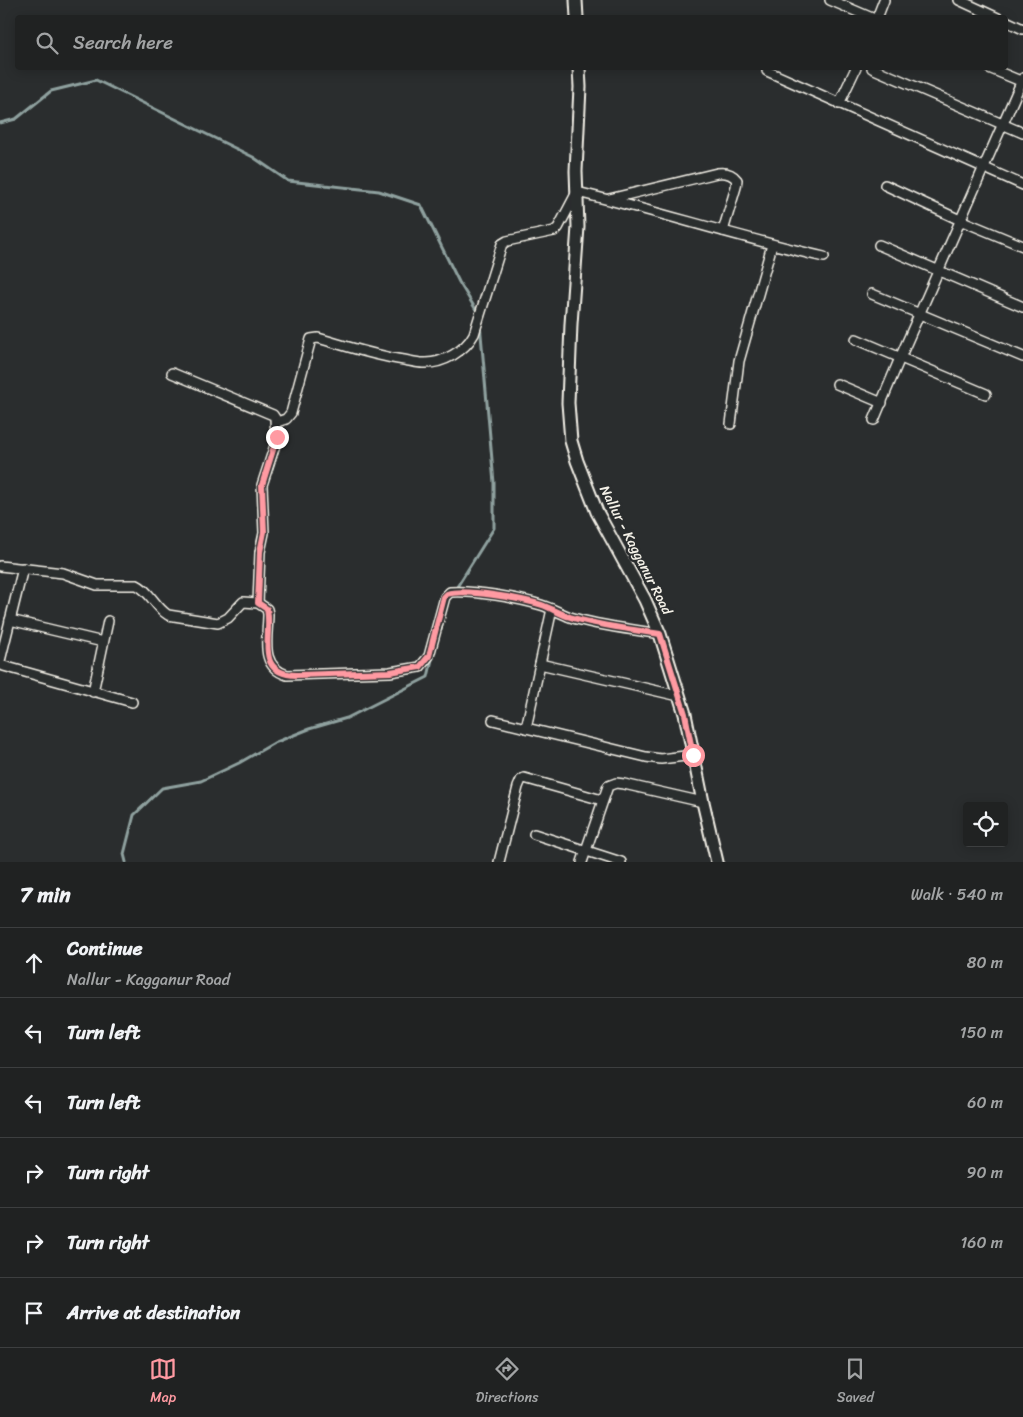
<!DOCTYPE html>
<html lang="en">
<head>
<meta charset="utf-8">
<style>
  :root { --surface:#202222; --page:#282a2a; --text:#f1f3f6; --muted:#a2a4a5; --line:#3d3f40; --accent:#ff9aa2 }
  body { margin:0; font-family:Sriracha,sans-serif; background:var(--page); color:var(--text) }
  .controls { position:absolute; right:15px; bottom:15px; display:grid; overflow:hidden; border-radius:5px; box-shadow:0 2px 12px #0003 }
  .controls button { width:45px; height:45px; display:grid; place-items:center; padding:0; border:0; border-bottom:1px solid var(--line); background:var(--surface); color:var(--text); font:25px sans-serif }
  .stop { position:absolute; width:15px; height:15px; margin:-11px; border:4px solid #ff9aa2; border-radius:50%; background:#fff }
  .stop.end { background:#ff9aa2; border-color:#fff; box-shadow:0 1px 5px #0008 }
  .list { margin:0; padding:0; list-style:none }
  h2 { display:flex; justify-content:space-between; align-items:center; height:65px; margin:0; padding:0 20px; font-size:21px }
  h2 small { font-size:16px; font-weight:400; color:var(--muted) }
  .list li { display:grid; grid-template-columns:32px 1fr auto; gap:15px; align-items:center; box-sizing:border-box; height:70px; padding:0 20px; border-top:1px solid var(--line) }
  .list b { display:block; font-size:19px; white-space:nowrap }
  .list p { margin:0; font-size:16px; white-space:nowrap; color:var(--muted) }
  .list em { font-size:16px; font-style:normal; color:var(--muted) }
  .icon { flex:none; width:28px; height:28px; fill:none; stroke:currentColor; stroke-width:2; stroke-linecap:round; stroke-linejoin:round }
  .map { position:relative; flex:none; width:1023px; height:862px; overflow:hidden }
  .search { position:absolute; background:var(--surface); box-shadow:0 2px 12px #0003; left:15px; right:15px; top:15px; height:55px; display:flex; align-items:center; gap:12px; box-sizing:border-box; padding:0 18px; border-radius:5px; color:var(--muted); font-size:19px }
  .sheet { height:485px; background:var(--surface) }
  nav { display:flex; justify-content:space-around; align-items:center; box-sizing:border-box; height:70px; border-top:1px solid var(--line); background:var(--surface); font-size:14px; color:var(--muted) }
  nav a { display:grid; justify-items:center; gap:2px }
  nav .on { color:var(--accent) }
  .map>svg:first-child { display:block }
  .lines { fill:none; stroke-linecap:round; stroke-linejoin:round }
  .stream { stroke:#8fa19f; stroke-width:3 }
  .minor-casing { stroke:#f4f1e8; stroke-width:12 }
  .secondary-casing { stroke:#f4f1e8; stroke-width:15 }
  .minor { stroke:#2a2d2e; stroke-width:9 }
  .secondary { stroke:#2a2d2e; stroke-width:11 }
  .route { stroke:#ff9aa2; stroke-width:6 }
  .labels { text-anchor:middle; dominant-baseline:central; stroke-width:5; stroke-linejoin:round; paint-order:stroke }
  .street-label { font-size:14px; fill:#f4f1e8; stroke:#2a2d2e }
</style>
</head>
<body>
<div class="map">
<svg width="1023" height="862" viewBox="0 0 1023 862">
  <rect width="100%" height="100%" fill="#2a2d2e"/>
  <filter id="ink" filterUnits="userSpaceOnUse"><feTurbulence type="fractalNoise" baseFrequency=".02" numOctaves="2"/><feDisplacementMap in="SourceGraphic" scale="10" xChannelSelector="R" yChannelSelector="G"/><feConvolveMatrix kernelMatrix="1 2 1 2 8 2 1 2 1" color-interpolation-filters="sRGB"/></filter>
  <g filter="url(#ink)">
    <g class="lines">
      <g class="stream">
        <path d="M 0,123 L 16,119 L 51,91 L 96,80 L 253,157 L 288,181 L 379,191 L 421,205 L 459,282 L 478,313"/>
        <path d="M 455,590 L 494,528 L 494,483 L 480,323"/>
        <path d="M 126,862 L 124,854 L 134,815 L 162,788 L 201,781 L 239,763 L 274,743 L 309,729 L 347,718 L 428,677 L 433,655"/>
      </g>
      <g class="minor-casing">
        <g id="minor">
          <path d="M 830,0 L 872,18"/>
          <path d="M 959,0 L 998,18"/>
          <path d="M 877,18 L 884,0"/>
          <path d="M 1006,21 L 1023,29"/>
          <path d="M 872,68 L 1023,133"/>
          <path d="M 989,68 L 1023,82"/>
          <path d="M 767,71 L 1023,185"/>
          <path d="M 839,104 L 856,68"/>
          <path d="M 885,185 L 960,220 L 1023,246"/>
          <path d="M 609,199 L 717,173 C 725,172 732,173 737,180 L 736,187 L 723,231"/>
          <path d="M 879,245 L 1023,307"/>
          <path d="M 872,294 L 1023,357"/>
          <path d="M 856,339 L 986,394"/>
          <path d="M 172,373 L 273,415 L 275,418 L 276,442 L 262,485 L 264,533 L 260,552 L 258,603"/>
          <path d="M 837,384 L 882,403"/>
          <path d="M 874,420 L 900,358 L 1023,78"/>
          <path d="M 277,422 L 286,419 L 291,413 L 311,339 L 318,338 C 346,346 375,356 404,360 C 410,361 417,363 423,363 C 443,364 465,351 474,334 L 502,244 L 507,241 L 554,231 L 558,228 L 577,192 C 660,212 741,238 824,257"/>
          <path d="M 731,424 L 739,361 L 772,245"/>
          <path d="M 0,566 L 63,573 L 97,585 L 137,585 C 150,591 155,607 168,615 L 218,623 L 228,618 L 243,602 L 258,603 L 267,609 L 268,614 C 268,638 259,666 287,675 L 390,672 L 420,667 L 429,656 L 445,597 L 450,592 C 474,590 518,598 541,605 C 551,608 560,613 570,617 C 598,626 631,629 660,634"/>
          <path d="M 10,620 L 103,642"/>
          <path d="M 0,661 L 23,568"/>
          <path d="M 540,664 L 679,696"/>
          <path d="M 0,665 L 132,702"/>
          <path d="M 93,692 L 108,621"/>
          <path d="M 493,720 L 646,757 L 661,759 L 693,755"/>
          <path d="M 526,728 L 552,609"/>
          <path d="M 534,834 L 621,862"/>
          <path d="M 499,862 L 518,787 L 521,780 L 524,778 L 602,800"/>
          <path d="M 582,862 L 608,786 L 616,783 L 624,784 L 703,802"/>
        </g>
      </g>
      <g class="secondary-casing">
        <g id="secondary">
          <path d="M 576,0 L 577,18"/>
          <path d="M 579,68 L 580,87 L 576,171 L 578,227 L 571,324 L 568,403 L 571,441 L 577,461 L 597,512 L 645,600 L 660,634 L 685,714 L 703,802 L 717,862"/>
        </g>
      </g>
      <use href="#minor" class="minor"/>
      <use href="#secondary" class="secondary"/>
    </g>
  </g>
  <g class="lines" filter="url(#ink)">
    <path class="route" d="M 277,437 L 262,485 L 264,532 L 260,552 L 258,603 L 267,609 C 273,636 253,674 297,675 L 390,672 L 420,667 L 429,656 L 444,597 L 447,594 C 464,588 523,599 542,605 C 551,608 560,614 570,617 C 599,626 631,629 660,634 L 685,714 L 693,755"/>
  </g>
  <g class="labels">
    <g class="street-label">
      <text transform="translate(636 550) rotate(63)">Nallur - Kagganur Road</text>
    </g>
  </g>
</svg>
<div class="controls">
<button><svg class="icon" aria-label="locate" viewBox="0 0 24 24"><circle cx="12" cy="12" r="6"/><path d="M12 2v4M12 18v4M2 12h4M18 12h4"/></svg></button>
</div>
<div class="stop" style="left:693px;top:755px"></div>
<div class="stop end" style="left:277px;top:437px"></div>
<div class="search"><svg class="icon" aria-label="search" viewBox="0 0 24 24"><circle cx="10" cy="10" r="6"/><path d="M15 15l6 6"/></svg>Search here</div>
</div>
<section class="sheet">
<h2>7 min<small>Walk · 540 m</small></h2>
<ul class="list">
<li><svg class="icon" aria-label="ahead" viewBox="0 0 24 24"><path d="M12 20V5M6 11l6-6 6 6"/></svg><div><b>Continue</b><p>Nallur - Kagganur Road</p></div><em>80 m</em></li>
<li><svg class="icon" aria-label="left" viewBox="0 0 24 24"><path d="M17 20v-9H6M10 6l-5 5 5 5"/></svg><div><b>Turn left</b></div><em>150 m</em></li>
<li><svg class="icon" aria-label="left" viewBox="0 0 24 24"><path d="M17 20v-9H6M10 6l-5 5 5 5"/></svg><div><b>Turn left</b></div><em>60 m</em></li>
<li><svg class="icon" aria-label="right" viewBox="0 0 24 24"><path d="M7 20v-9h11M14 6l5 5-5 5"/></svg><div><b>Turn right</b></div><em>90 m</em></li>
<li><svg class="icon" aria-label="right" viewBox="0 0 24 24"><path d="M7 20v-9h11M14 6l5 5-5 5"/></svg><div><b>Turn right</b></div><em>160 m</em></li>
<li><svg class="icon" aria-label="arrive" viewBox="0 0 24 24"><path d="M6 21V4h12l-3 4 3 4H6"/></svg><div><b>Arrive at destination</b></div></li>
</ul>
</section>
<nav>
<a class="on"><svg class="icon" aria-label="map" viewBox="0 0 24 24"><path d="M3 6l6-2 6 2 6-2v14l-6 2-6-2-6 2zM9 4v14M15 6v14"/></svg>Map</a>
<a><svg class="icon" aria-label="directions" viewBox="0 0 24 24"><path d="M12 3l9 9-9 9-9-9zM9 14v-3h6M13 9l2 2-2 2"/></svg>Directions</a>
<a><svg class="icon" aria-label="saved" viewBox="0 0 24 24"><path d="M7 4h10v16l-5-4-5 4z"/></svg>Saved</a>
</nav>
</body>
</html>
